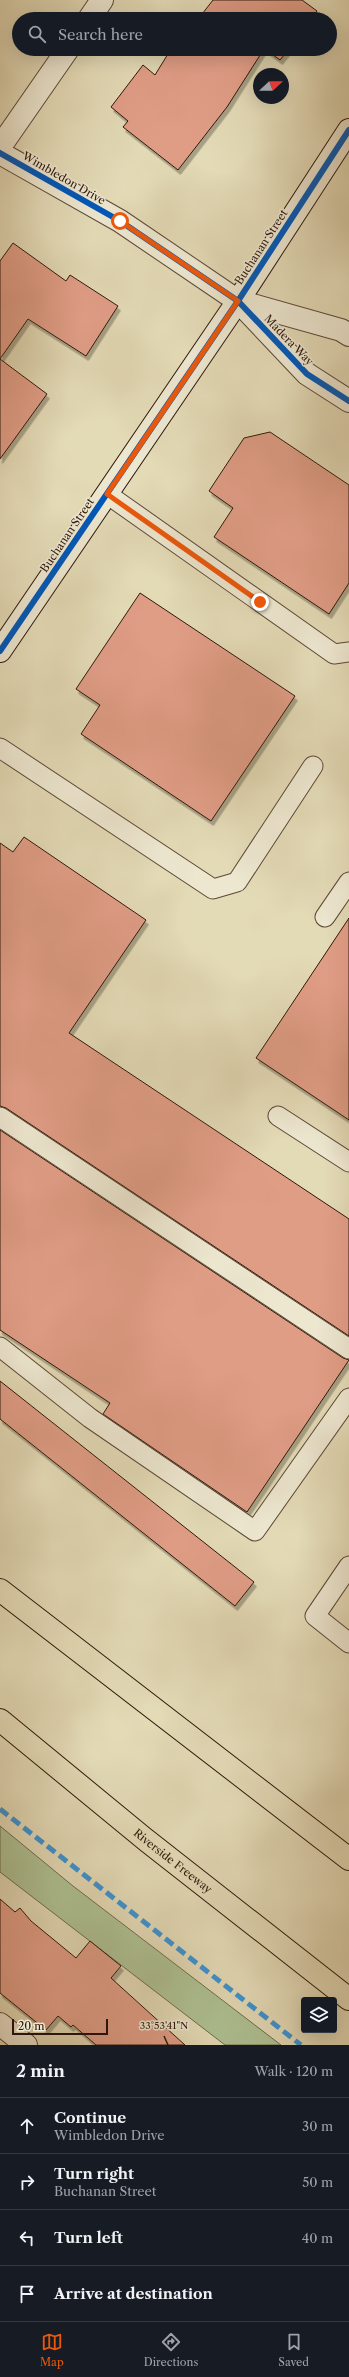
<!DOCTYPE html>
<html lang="en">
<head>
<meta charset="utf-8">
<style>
  :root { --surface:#171b24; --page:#20242c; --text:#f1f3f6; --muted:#9ea1a6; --line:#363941; --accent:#ea580c }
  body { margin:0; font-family:"Libre Caslon Text",serif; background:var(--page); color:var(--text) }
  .controls { position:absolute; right:12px; bottom:12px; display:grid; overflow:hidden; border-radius:4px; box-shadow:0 4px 16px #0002 }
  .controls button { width:36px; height:36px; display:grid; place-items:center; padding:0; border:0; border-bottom:1px solid var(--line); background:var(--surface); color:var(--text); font:20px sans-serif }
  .compass { position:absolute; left:253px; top:68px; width:36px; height:36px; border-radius:50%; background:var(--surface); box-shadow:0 4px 16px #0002; rotate:68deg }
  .scale { position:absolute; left:12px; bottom:10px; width:96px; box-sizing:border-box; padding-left:4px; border:2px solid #2f180b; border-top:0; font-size:11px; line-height:14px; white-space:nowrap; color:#2f180b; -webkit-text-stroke:3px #ede7d0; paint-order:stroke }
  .stop { position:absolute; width:12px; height:12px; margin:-9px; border:3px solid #ea580c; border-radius:50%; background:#fff }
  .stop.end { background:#ea580c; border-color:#fff; box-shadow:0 1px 4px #0008 }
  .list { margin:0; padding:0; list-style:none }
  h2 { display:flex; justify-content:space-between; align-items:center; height:52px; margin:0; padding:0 16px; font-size:17px }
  h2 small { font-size:13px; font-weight:400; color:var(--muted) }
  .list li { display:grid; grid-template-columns:26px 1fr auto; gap:12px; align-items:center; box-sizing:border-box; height:56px; padding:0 16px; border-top:1px solid var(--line) }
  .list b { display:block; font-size:15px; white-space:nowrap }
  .list p { margin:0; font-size:13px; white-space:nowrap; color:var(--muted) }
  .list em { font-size:13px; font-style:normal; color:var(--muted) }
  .icon { flex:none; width:22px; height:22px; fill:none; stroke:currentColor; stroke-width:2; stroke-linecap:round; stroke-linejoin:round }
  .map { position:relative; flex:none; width:349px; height:2045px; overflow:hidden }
  .search { position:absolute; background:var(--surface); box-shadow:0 4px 16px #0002; left:12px; right:12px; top:12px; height:44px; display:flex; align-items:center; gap:10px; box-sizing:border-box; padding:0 14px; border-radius:22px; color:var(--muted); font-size:15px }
  .sheet { height:276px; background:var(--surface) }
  nav { display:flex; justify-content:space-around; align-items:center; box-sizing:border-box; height:56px; border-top:1px solid var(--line); background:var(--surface); font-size:11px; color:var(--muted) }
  nav a { display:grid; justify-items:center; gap:2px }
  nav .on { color:var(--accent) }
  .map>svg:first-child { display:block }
  .green { fill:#aec193; stroke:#6e6c4f }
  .building { fill:#e09d86; stroke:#2f180b; filter:url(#shadow) }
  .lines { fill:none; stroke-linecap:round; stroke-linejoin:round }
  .lane-casing { stroke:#5c4836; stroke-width:21 }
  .street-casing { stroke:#5c4836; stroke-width:24 }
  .secondary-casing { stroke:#2f180b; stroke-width:24 }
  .highway-casing { stroke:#2f180b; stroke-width:24 }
  .lane { stroke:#ede7d0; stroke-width:19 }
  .street { stroke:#ede7d0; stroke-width:22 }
  .secondary { stroke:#ede7d0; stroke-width:22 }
  .highway { stroke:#e3dab6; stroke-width:22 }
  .quiet { stroke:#3d93d2; stroke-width:5; stroke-dasharray:10 5; stroke-linecap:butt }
  .cycleway-casing { stroke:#ede7d0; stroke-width:8 }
  .cycleway { stroke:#0057b8; stroke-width:6 }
  .route { stroke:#ea580c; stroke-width:5 }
  .ticks { fill:none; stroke:#2f180b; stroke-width:1.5 }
  .labels { text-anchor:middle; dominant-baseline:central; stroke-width:3; stroke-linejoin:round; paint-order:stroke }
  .street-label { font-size:11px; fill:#2f180b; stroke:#ede7d0 }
  .ticks-label { font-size:10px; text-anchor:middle; fill:#2f180b; stroke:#ede7d0; stroke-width:3; stroke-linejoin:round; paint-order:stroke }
</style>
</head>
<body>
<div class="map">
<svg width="349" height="2045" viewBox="0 0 349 2045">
  <defs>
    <filter id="shadow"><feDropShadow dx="2.5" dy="4.5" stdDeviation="0" flood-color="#0004"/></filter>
  </defs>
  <rect width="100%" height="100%" fill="#e3dab6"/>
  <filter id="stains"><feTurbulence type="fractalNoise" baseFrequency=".005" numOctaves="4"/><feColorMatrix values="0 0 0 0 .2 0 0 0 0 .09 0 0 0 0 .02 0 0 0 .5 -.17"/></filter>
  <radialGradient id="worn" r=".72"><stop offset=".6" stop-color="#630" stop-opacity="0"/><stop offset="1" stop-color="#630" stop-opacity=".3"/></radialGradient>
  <path class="green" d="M 0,1826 L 73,1886 L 281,2045 L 225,2045 L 0,1872 Z"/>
  <g class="building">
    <path d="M 213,0 L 302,0 L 317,11 L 311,19 L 190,19 L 193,14 L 199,18 Z"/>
    <path d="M 171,49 L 264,49 L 227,107 L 178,170 L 123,127 L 128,121 L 111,107 L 143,65 L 155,75 Z"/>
    <path d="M 265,49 L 289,49 L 280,60 Z"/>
    <path d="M 13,243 L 66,281 L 70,275 L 118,306 L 86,356 L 28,319 L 0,359 L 0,261 Z"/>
    <path d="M 0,359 L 47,394 L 0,459 Z"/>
    <path d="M 270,432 L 349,485 L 349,583 L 329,614 L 214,537 L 233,508 L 209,491 L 244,438 Z"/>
    <path d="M 140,593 L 295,696 L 211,821 L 81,734 L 100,705 L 76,689 Z"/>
    <path d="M 24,837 L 146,920 L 69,1033 L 349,1219 L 349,1336 L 6,1108 L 0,1106 L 0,843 L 13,852 Z"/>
    <path d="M 349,918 L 349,1120 L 256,1058 Z"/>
    <path d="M 0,1130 L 343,1358 L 349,1360 L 247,1512 L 103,1414 L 110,1403 L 0,1330 Z"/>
    <path d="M 0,1381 L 254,1582 L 235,1606 L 0,1419 Z"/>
    <path d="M 0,1899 L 15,1912 L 20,1908 L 31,1921 L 76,1958 L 90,1941 L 121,1966 L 111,1978 L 185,2045 L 96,2045 L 73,2025 L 71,2027 L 58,2016 L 46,2030 L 0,1993 Z"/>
  </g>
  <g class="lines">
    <g class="lane-casing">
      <g id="lane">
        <path d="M 107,494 L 334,654 L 349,652"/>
        <path d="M 0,748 L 213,889 L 237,882 L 313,766"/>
        <path d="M 325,917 L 349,882"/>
        <path d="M 278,1116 L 349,1162"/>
        <path d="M 0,1117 L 349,1349"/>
        <path d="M 0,1347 L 90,1418 L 255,1531 L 349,1398"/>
        <path d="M 349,1566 L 315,1616 L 349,1643"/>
      </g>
    </g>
    <g class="street-casing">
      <g id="street">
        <path d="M 89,19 L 102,0"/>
        <path d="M 0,147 L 68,49"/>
        <path d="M 0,153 L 120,221 L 238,301 L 307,374 L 349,401"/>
        <path d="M 238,301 L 341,330 L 349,335"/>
        <path d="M 0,2024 L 26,2045"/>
      </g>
    </g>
    <g class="secondary-casing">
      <path id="secondary" d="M 0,651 L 238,301 L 349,130"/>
    </g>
    <g class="highway-casing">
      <g id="highway">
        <path d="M 0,1590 L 349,1859"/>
        <path id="s1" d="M 0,1720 L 146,1840 L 349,1999"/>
      </g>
    </g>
    <use href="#lane" class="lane"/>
    <use href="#street" class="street"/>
    <use href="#secondary" class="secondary"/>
    <use href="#highway" class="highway"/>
    <path class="quiet" d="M 0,1809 L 301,2045"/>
    <g class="cycleway-casing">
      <g id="cycleway">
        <path d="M 0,153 L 120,221 L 238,301 L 307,374 L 349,401"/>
        <path d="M 0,651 L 238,301 L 349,130"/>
      </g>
    </g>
    <use href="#cycleway" class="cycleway"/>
  </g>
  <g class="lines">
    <path class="route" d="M 120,221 L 238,301 L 107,494 L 260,602"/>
  </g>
  <path class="ticks" d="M 164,2036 L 168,2045"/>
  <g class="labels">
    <g class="street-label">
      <text transform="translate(64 178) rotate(30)">Wimbledon Drive</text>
      <text transform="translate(261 247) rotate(-57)">Buchanan Street</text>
      <text transform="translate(289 340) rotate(46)">Madera Way</text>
      <text transform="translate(67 535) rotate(-56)">Buchanan Street</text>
      <text stroke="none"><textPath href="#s1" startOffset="223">Riverside Freeway</textPath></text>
    </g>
  </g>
  <g class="ticks-label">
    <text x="164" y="2029">33°53'41"N</text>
  </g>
  <rect width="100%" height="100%" filter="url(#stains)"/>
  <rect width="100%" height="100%" fill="url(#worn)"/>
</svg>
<div class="controls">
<button><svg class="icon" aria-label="layers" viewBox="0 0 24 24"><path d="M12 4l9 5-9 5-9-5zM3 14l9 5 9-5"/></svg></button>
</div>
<svg class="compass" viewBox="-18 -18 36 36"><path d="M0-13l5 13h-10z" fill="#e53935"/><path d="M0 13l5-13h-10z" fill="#9ea1a6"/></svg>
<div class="scale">20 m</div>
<div class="stop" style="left:120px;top:221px"></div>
<div class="stop end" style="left:260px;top:602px"></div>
<div class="search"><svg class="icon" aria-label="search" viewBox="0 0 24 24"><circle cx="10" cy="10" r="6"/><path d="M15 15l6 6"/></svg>Search here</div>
</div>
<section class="sheet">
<h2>2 min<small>Walk · 120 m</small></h2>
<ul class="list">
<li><svg class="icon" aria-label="ahead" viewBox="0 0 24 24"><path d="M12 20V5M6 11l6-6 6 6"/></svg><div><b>Continue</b><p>Wimbledon Drive</p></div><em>30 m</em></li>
<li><svg class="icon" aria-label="right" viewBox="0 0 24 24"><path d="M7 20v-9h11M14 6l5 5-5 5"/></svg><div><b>Turn right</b><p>Buchanan Street</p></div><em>50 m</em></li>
<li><svg class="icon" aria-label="left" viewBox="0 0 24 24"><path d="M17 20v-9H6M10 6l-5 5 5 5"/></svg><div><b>Turn left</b></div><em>40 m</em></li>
<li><svg class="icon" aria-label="arrive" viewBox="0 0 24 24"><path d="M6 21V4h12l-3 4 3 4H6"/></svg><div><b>Arrive at destination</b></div></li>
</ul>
</section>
<nav>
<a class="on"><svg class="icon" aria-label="map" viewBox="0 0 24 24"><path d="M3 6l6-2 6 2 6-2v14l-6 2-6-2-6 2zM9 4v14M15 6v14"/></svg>Map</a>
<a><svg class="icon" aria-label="directions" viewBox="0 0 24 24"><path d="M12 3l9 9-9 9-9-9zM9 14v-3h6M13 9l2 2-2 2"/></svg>Directions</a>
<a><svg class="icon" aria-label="saved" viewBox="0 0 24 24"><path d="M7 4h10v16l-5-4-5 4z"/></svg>Saved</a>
</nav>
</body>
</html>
